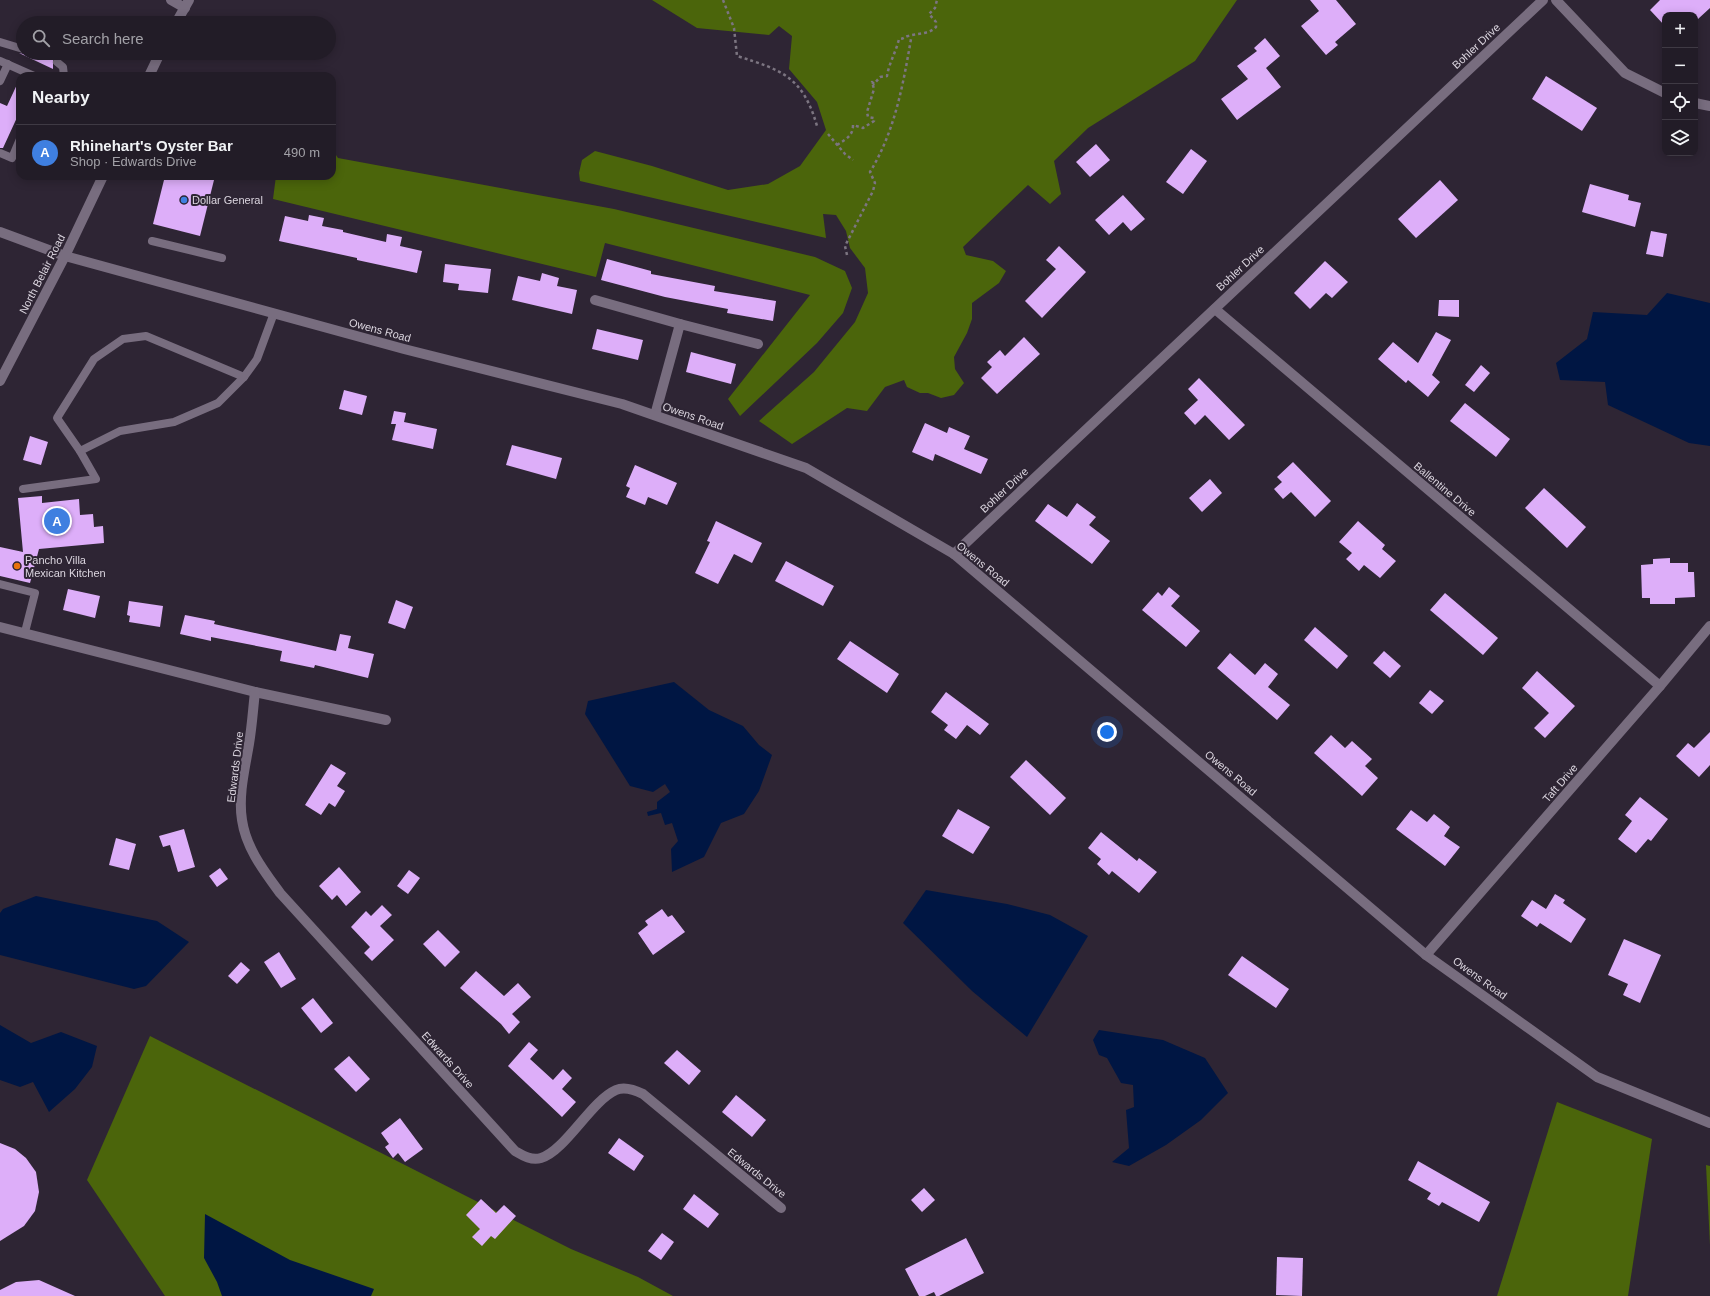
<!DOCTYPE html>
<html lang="en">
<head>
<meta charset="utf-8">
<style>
  :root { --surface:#221c27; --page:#2a252f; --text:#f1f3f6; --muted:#a2a1a7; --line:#3f3a44; --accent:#8c9099 }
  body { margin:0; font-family:Helvetica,sans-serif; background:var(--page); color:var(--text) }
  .controls { position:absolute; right:12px; top:12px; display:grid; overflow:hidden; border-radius:8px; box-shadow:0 2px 10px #0003 }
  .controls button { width:36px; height:36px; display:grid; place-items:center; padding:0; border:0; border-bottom:1px solid var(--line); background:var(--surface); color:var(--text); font:20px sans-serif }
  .you { position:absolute; left:1107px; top:732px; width:14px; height:14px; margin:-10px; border:3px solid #fff; border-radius:50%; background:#1a73e8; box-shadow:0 0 0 6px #1a73e833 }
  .badge { display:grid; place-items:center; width:26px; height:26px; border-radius:50%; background:var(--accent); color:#fff; font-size:13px; font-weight:700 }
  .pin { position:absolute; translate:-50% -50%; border:2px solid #fff; box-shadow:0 1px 4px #0006 }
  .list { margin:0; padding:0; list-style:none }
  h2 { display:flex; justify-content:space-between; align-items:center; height:52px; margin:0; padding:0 16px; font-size:17px }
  h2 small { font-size:13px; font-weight:400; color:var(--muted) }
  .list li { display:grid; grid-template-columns:26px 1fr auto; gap:12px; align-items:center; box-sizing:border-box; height:56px; padding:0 16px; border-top:1px solid var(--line) }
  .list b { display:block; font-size:15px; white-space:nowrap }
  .list p { margin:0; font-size:13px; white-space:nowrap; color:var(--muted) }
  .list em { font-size:13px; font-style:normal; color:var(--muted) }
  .icon { flex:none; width:22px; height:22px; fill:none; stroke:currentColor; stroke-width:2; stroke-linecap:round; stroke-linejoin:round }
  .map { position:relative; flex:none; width:1710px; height:1296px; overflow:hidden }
  .search { position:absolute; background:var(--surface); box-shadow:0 2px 10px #0003; left:16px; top:16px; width:320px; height:44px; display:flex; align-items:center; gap:10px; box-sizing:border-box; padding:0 14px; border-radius:22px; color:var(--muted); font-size:15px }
  .panel { position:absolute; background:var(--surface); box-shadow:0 2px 10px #0003; left:16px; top:72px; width:320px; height:108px; border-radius:12px }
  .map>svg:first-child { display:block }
  .forest { fill:#4b650b }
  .water { fill:#001643 }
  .building { fill:#ddaef9 }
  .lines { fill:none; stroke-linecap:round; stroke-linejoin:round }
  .path { stroke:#7c7581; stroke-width:2.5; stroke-dasharray:3 3; stroke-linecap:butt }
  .lane { stroke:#786d7f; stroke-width:8 }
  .street { stroke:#786d7f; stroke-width:10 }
  .secondary { stroke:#786d7f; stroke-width:10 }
  .shop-dot { fill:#3f7fe0; stroke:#2e2534; stroke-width:1.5 }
  .food-dot { fill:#e8710a; stroke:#2e2534; stroke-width:1.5 }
  .labels { text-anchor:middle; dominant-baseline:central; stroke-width:4; stroke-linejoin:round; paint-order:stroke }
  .street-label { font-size:11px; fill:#dbd5df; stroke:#2e2534 }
  .poi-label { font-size:11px; fill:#dbd5df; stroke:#2e2534; text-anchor:start }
</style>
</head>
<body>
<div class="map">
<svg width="1710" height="1296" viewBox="0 0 1710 1296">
  <rect width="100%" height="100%" fill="#2e2534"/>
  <g class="forest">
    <path d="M 652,0 L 1237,0 L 1195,61 L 1088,128 L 1054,161 L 1061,194 L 1050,204 L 1028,185 L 963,247 L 966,255 L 993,261 L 1006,271 L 999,283 L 972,303 L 972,319 L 967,333 L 954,357 L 955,369 L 964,383 L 954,395 L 941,398 L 928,393 L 920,393 L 907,387 L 904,380 L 885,387 L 867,411 L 847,408 L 792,444 L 759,421 L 814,372 L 855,322 L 868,293 L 865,268 L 850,248 L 846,231 L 836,215 L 823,214 L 826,238 L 580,181 L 579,173 L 582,160 L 595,151 L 652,166 L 728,190 L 768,184 L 800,166 L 826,130 L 817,102 L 789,69 L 792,36 L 779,26 L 769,35 L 697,28 Z"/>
    <path d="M 332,149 L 338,158 L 614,209 L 815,257 L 845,271 L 852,288 L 843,313 L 817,343 L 740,416 L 728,399 L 810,295 L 605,243 L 596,277 L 273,199 L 276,176 L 332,176 Z"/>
    <path d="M 150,1036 L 571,1249 L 638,1277 L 673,1296 L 165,1296 L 87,1180 Z"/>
    <path d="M 1557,1102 L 1652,1139 L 1628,1296 L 1497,1296 Z"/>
    <path d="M 1706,1165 L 1710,1166 L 1710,1245 Z"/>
  </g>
  <g class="water">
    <path d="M 1667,293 L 1710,303 L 1710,446 L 1689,443 L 1608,405 L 1605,382 L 1560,380 L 1556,363 L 1587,339 L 1593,312 L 1647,315 Z"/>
    <path d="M 674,682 L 709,710 L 743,726 L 759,745 L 772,755 L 759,791 L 744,814 L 721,823 L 704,857 L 672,872 L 671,849 L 678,841 L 672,823 L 665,825 L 661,813 L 648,816 L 647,812 L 657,809 L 657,802 L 670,792 L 665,784 L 653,792 L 630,786 L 585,714 L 588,701 Z"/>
    <path d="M 926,890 L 1007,904 L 1050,915 L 1088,936 L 1027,1037 L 972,991 L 903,923 Z"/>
    <path d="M 36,896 L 157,921 L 189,942 L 146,986 L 134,989 L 0,955 L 0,913 L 3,909 Z"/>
    <path d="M 0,1025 L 31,1043 L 61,1032 L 97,1046 L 92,1067 L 75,1089 L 49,1112 L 33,1082 L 20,1087 L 0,1080 Z"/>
    <path d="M 1099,1030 L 1163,1040 L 1205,1058 L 1228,1093 L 1201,1120 L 1166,1145 L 1129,1166 L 1112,1162 L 1129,1148 L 1126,1110 L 1134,1107 L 1133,1085 L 1121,1083 L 1107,1058 L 1099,1055 L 1093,1040 Z"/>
    <path d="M 205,1214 L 290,1260 L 374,1289 L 371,1296 L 222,1296 L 217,1282 L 204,1258 Z"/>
  </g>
  <g class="building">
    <path d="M 1310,0 L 1336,0 L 1356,24 L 1335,42 L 1338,45 L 1326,55 L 1301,26 L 1319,11 Z"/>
    <path d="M 1660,0 L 1710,0 L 1710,8 L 1698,19 L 1695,15 L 1665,15 L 1665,26 L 1650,10 Z"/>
    <path d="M 1265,38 L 1280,56 L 1266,68 L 1281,87 L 1237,120 L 1221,99 L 1248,79 L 1237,66 L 1257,51 L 1254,48 Z"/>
    <path d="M 19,53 L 24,54 L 61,53 L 59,57 L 53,59 L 53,69 Z"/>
    <path d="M 1546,76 L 1597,108 L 1582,131 L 1532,99 Z"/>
    <path d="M 20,78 L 20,111 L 3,148 L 0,148 L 0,103 L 7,106 Z"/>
    <path d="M 1096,144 L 1110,160 L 1090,177 L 1076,162 Z"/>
    <path d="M 1191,149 L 1207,161 L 1183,194 L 1166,182 Z"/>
    <path d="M 165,176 L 215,176 L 200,236 L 153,224 Z"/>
    <path d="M 1440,180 L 1458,200 L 1416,238 L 1398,219 Z"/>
    <path d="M 1590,184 L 1629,195 L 1628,200 L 1641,203 L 1635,227 L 1582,212 Z"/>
    <path d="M 1123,195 L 1145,219 L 1131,231 L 1123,222 L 1109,235 L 1095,220 Z"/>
    <path d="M 309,215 L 324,218 L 322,226 L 343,230 L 343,232 L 386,242 L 387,234 L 402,237 L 400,246 L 422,251 L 417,273 L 357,260 L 357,258 L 279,241 L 285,216 L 308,221 Z"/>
    <path d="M 1651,231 L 1667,234 L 1663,257 L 1646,254 Z"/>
    <path d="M 1059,246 L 1086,272 L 1042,318 L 1025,301 L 1056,269 L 1046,260 Z"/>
    <path d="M 607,259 L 651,271 L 651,274 L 715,286 L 714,291 L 776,301 L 773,321 L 727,313 L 728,309 L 665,297 L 601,280 Z"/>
    <path d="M 1325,261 L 1348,282 L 1332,298 L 1326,293 L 1310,309 L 1294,293 Z"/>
    <path d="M 445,264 L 491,269 L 488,293 L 458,290 L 459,284 L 443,282 Z"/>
    <path d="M 542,273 L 559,278 L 557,286 L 577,290 L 572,314 L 512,300 L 518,276 L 540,281 Z"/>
    <path d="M 1439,300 L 1459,300 L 1459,317 L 1438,316 Z"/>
    <path d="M 597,329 L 643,340 L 638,360 L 592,349 Z"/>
    <path d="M 1436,332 L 1451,340 L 1432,375 L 1440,382 L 1428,397 L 1408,380 L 1406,383 L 1378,359 L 1393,342 L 1418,363 Z"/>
    <path d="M 1024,337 L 1040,354 L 997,394 L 981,378 L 992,367 L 987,362 L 1000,350 L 1005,356 Z"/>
    <path d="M 691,352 L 736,364 L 731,384 L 686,372 Z"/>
    <path d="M 1481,365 L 1490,373 L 1474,392 L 1465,385 Z"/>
    <path d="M 1199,378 L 1245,425 L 1229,440 L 1205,415 L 1195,425 L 1184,413 L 1198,400 L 1188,389 Z"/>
    <path d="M 344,390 L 367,396 L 362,415 L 339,409 Z"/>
    <path d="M 1465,403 L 1510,439 L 1496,457 L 1450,421 Z"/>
    <path d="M 394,411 L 406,413 L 404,422 L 437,429 L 433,449 L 392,440 L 396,424 L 391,424 Z"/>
    <path d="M 925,423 L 947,433 L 949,427 L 970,436 L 964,449 L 988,459 L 981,474 L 935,454 L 933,461 L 912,452 Z"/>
    <path d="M 30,436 L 48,442 L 41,465 L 23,460 Z"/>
    <path d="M 512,445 L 562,458 L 556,479 L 506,465 Z"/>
    <path d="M 1293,462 L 1331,501 L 1315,517 L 1291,492 L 1283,499 L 1274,489 L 1282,482 L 1277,477 Z"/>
    <path d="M 635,465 L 677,483 L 667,505 L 648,497 L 645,505 L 626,497 L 630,488 L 626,486 Z"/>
    <path d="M 1210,479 L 1222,493 L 1202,512 L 1189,498 Z"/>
    <path d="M 1544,488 L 1586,527 L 1567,548 L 1525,508 Z"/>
    <path d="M 42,496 L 42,503 L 79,499 L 80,515 L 93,514 L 94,527 L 103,526 L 104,543 L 39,549 L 30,583 L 0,576 L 0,547 L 23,552 L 18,498 Z"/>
    <path d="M 1077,503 L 1096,517 L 1089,525 L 1110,541 L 1092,564 L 1035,521 L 1048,504 L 1067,517 Z"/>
    <path d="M 716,521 L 762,543 L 752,563 L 734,554 L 718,584 L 695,573 L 710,542 L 707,541 Z"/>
    <path d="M 1358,521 L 1385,545 L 1382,549 L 1396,561 L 1380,578 L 1364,565 L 1359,571 L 1346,559 L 1352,553 L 1339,542 Z"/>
    <path d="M 1670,558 L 1670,563 L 1688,563 L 1688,572 L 1694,572 L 1695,597 L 1675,598 L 1675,604 L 1650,604 L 1650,598 L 1642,598 L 1641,565 L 1653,564 L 1653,559 Z"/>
    <path d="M 786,561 L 834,586 L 823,606 L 775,581 Z"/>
    <path d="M 1169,587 L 1180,596 L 1171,606 L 1200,631 L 1186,647 L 1142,610 L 1158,592 L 1162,596 Z"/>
    <path d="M 68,589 L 100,596 L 95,618 L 63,610 Z"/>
    <path d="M 1445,593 L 1498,638 L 1483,655 L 1430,610 Z"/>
    <path d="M 396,600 L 413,607 L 405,629 L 388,623 Z"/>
    <path d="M 129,601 L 163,606 L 160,627 L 129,622 L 130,616 L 127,615 Z"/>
    <path d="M 185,615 L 215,621 L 214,624 L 336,651 L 340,634 L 351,636 L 348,648 L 374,654 L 368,678 L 315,665 L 314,668 L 280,661 L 282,651 L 211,637 L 211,641 L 180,634 Z"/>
    <path d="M 1315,627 L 1348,656 L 1337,669 L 1304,640 Z"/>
    <path d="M 850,641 L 899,674 L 887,693 L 837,659 Z"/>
    <path d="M 1384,651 L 1401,666 L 1390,678 L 1373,663 Z"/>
    <path d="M 1230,653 L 1255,675 L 1265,663 L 1278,674 L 1268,687 L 1290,705 L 1277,720 L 1217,668 Z"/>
    <path d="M 1537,671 L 1575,706 L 1545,738 L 1534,728 L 1549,713 L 1522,688 Z"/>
    <path d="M 1430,690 L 1444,701 L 1432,714 L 1419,703 Z"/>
    <path d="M 946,692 L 989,724 L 980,735 L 967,725 L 956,739 L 944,730 L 948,725 L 931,712 Z"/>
    <path d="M 1710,732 L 1710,765 L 1699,777 L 1676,756 L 1688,743 L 1694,748 Z"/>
    <path d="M 1331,735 L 1345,748 L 1352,741 L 1372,759 L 1365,766 L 1378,778 L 1362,796 L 1314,753 Z"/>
    <path d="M 1026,760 L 1066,798 L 1050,815 L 1010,777 Z"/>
    <path d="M 331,764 L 346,773 L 337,786 L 345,791 L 335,807 L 329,803 L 321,815 L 305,805 Z"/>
    <path d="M 1640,797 L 1668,819 L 1651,841 L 1648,839 L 1636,853 L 1618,839 L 1632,821 L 1625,815 Z"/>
    <path d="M 958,809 L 990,827 L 973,854 L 942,836 Z"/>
    <path d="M 1411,810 L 1427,822 L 1434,814 L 1450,827 L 1444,836 L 1460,847 L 1445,866 L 1396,829 Z"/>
    <path d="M 184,829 L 195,867 L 178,872 L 170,845 L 163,847 L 159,836 Z"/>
    <path d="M 1101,832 L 1137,861 L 1139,858 L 1157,872 L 1139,893 L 1112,871 L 1109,875 L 1097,864 L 1101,859 L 1088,848 Z"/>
    <path d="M 116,838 L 136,844 L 129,870 L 109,865 Z"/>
    <path d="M 339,867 L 361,892 L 346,906 L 337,895 L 332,900 L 319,886 Z"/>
    <path d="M 220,868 L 228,879 L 217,887 L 209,876 Z"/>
    <path d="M 409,870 L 420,878 L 408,894 L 397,886 Z"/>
    <path d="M 1555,894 L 1565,900 L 1563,903 L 1586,919 L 1571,943 L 1540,923 L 1537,927 L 1521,916 L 1532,900 L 1546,909 Z"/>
    <path d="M 382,905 L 392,915 L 380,926 L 394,940 L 372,961 L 364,953 L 370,947 L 351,927 L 366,911 L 371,916 Z"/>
    <path d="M 662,909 L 668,917 L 672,915 L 685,932 L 653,955 L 638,933 L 648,925 L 645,921 Z"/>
    <path d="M 438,930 L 460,952 L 445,967 L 423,944 Z"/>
    <path d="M 1624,939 L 1661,955 L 1640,1003 L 1623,995 L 1628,984 L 1608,975 Z"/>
    <path d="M 279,952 L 296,979 L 281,988 L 264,962 Z"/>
    <path d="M 1242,956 L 1289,989 L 1276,1008 L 1228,975 Z"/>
    <path d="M 241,962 L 250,970 L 237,984 L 228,976 Z"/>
    <path d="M 476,971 L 504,996 L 518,983 L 531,997 L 512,1014 L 520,1022 L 509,1034 L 501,1024 L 460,988 Z"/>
    <path d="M 313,998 L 333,1023 L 321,1033 L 301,1008 Z"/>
    <path d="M 529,1042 L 538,1050 L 530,1059 L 553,1080 L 563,1069 L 572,1078 L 562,1089 L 576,1102 L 562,1117 L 508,1066 Z"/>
    <path d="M 677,1050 L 701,1071 L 689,1085 L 664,1063 Z"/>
    <path d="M 349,1056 L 370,1079 L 356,1092 L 334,1069 Z"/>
    <path d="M 736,1095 L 766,1120 L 752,1137 L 722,1112 Z"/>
    <path d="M 400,1118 L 423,1149 L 405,1162 L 398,1153 L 393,1158 L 385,1147 L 389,1144 L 381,1133 Z"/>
    <path d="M 619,1138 L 644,1156 L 634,1171 L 608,1153 Z"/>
    <path d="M 0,1143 L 15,1149 L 26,1158 L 36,1172 L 39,1192 L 35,1211 L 24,1226 L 0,1241 Z"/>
    <path d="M 1418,1161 L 1490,1202 L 1479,1222 L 1442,1202 L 1439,1206 L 1427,1199 L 1431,1193 L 1408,1180 Z"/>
    <path d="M 924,1188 L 935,1200 L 922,1212 L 911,1200 Z"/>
    <path d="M 694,1194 L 719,1214 L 708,1228 L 683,1209 Z"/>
    <path d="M 481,1199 L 496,1213 L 504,1205 L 516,1216 L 495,1239 L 491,1236 L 482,1246 L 472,1237 L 480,1229 L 466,1215 Z"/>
    <path d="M 662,1233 L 674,1242 L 661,1260 L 648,1251 Z"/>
    <path d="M 966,1238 L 984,1273 L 939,1296 L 936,1296 L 934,1292 L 925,1296 L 919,1296 L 905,1269 Z"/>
    <path d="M 1277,1257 L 1303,1258 L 1302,1296 L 1276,1295 Z"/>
    <path d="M 39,1280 L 75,1296 L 0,1296 L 0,1290 L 16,1282 Z"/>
  </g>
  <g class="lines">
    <g class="path">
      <path d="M 723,0 L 734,28 L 737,56 C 782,70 803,77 817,126"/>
      <path d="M 828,134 L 845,154 L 853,160"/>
      <path d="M 837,145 C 846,139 853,136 853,125 L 863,128 L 874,121 L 874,118 L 868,117 L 867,112 L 874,89 L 872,82 L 874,84 L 880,77 L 887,76 C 889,63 896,52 899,39 C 904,39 904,37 908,36 C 917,33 928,35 936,27 L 936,22 L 929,14 L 935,8 L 937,0"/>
      <path d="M 847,255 L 845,246 L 873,191 L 875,183 L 870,172 C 895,131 903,85 911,39"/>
    </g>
    <g class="lane">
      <path d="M 0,42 L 23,49"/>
      <path d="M 0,61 L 34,76"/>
      <path d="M 57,62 L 63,67 L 64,76"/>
      <path d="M 0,81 L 8,64"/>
      <path d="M 0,153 L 12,158 L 20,139"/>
      <path d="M 152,241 L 222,258"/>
      <path d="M 80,451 L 57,418 L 94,359 L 123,339 L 146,336 L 244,377"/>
      <path d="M 23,489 L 96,479 L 80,451 L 120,431 L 174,422 L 218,403 L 244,377 L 257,359 L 274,313"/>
      <path d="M 0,584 L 35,593 L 25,632"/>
    </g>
    <g class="street">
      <path d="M 171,0 L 185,8"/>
      <path d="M 1556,0 L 1625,73 L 1665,93"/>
      <path d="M 1695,103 L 1710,106"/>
      <path d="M 595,300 L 680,324"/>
      <path d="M 1215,309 L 1660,686"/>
      <path d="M 655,415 L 680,324 L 758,344"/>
      <path d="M 954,554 L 1543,0"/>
      <path d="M 0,627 L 255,692 L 386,720"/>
      <path d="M 255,692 C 253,709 252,726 249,744 C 245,768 238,795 242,820 C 246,848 264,871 280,893 L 515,1151 C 522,1155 531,1161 541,1158 C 566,1150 591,1101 616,1090 C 625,1086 635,1090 643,1094 L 781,1208"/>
      <path d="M 1426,955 L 1660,686 L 1710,626"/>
    </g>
    <g class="secondary">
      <path d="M 176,23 L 189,0"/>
      <path d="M 149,76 L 160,53"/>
      <path d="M 0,232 L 65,256 L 404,349 L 622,404 L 806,468 L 954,554 L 1426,955 L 1597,1077 L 1710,1123"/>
      <path d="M 0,381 L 65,256 L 103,176"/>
    </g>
  </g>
  <circle class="shop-dot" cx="184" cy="200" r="4"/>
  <circle class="food-dot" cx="17" cy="566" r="4"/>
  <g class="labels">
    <g class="street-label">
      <text transform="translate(1476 46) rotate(-43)">Bohler Drive</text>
      <text transform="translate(1240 268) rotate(-43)">Bohler Drive</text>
      <text transform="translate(42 274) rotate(-63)">North Belair Road</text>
      <text transform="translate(380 330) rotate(15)">Owens Road</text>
      <text transform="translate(693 416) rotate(19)">Owens Road</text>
      <text transform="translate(1445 489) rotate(40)">Ballentine Drive</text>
      <text transform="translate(1004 490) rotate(-43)">Bohler Drive</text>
      <text transform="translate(983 564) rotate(39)">Owens Road</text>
      <text transform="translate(235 767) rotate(-83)">Edwards Drive</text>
      <text transform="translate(1231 773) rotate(40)">Owens Road</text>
      <text transform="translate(1560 783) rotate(-49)">Taft Drive</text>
      <text transform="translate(1480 978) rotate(36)">Owens Road</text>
      <text transform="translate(448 1060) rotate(48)">Edwards Drive</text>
      <text transform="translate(757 1173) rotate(39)">Edwards Drive</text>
    </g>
    <g class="poi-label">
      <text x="192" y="200">Dollar General</text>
      <text x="25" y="560">Pancho Villa<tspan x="25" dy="13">Mexican Kitchen</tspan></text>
    </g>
  </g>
</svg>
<div class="controls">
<button>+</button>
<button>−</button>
<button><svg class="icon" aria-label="locate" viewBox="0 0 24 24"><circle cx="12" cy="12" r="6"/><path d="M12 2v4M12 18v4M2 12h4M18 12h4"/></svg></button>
<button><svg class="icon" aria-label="layers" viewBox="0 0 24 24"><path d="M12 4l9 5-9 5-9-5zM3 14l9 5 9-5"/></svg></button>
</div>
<div class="you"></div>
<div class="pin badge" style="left:57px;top:521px;background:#3f7fe0">A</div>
<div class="search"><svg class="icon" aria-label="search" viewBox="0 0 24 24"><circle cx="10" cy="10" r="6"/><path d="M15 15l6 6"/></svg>Search here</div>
<section class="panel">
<h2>Nearby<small></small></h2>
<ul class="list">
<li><span class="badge" style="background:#3f7fe0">A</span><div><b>Rhinehart's Oyster Bar</b><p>Shop · Edwards Drive</p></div><em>490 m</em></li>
</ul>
</section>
</div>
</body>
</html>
